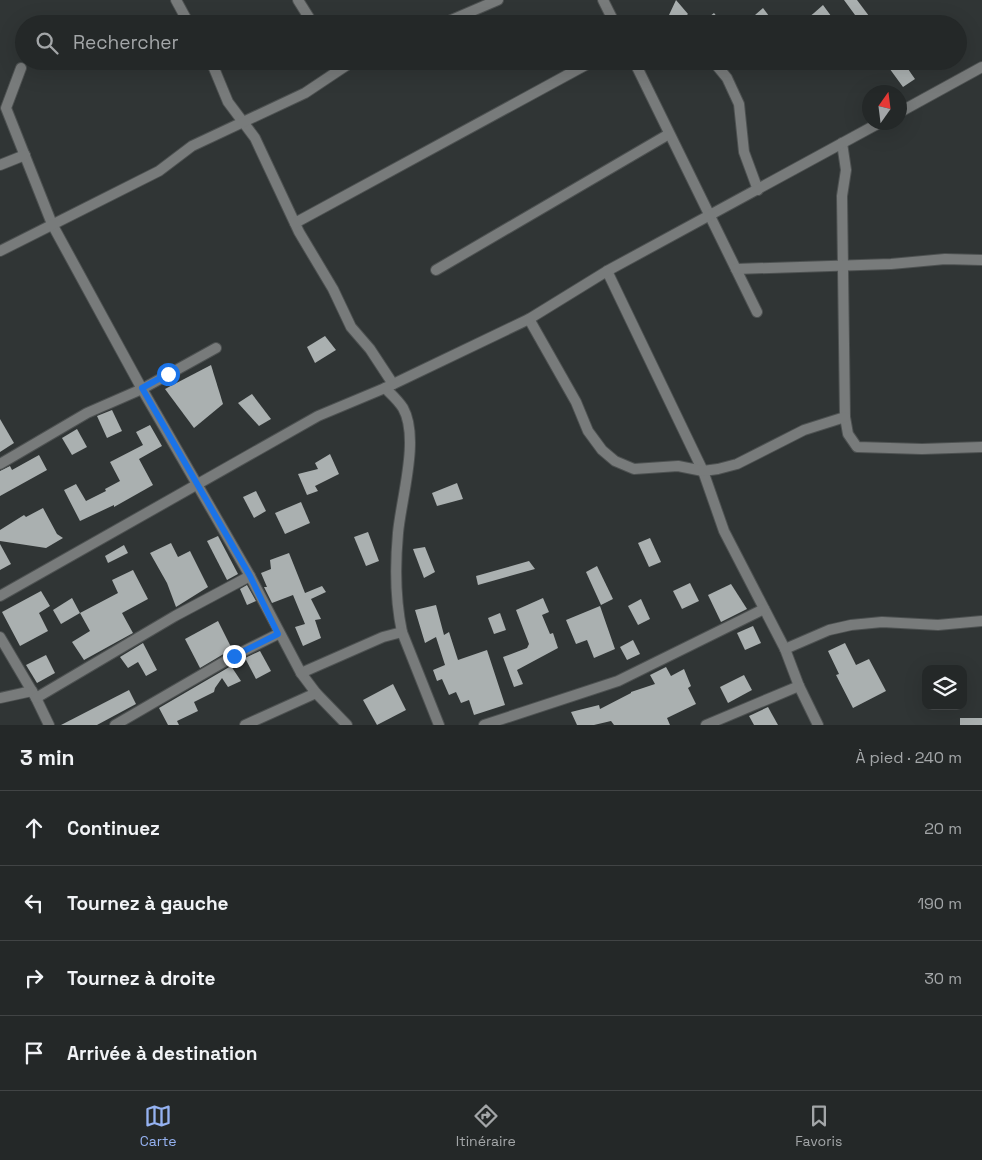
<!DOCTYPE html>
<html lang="fr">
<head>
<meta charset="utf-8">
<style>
  :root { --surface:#242828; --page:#303434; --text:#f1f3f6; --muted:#a3a6a8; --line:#414445; --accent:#95b2f1 }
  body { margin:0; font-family:"Space Grotesk",sans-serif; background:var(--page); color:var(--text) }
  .controls { position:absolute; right:15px; bottom:15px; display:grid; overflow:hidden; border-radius:10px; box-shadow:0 5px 20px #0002 }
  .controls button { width:45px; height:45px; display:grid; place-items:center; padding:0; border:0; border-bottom:1px solid var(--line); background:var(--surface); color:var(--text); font:25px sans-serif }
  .compass { position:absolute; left:862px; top:85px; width:45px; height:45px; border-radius:50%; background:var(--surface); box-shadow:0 5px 20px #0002; rotate:14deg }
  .stop { position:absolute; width:15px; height:15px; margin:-11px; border:4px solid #1a73e8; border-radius:50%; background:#fff }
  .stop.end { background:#1a73e8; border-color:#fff; box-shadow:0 1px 5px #0008 }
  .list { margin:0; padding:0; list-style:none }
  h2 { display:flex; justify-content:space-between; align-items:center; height:65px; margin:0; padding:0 20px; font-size:21px }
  h2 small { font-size:16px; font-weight:400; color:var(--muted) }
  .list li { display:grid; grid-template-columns:32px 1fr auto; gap:15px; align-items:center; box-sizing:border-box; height:75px; padding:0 20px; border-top:1px solid var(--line) }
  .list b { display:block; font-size:19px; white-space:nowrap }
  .list em { font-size:16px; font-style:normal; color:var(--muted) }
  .icon { flex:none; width:28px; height:28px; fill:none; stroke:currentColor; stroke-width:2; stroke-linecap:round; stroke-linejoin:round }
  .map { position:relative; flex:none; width:982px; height:725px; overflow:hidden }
  .search { position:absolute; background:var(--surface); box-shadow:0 5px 20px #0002; left:15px; right:15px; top:15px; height:55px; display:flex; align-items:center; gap:12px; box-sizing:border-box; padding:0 18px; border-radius:28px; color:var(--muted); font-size:19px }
  .sheet { height:365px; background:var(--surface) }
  nav { display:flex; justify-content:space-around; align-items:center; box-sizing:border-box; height:70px; border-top:1px solid var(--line); background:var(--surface); font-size:14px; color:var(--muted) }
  nav a { display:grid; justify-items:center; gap:2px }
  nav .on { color:var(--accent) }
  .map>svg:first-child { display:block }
  .building { fill:#aab0b0 }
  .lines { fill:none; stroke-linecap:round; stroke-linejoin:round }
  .street-casing { stroke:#4d5151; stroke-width:12 }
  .street { stroke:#787b7b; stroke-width:10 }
  .route { stroke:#1a73e8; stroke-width:6 }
</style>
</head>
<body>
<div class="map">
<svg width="982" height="725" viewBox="0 0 982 725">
  <rect width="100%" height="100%" fill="#303535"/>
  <g class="building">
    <path d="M 676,0 L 688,14 L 678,24 L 676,24 L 669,15 Z"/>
    <path d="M 844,0 L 857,0 L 875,24 L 843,24 L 855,15 Z"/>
    <path d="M 823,5 L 837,24 L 800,24 L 814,13 Z"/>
    <path d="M 763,8 L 775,24 L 743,24 L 755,15 Z"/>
    <path d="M 714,13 L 723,24 L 700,24 Z"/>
    <path d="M 884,61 L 908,61 L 911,66 L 908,69 L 915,79 L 903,87 Z"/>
    <path d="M 325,336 L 336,350 L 315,363 L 307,347 Z"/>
    <path d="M 211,365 L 223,404 L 194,428 L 165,389 Z"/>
    <path d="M 252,394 L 271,419 L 259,426 L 238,403 Z"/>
    <path d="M 112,410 L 122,431 L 107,438 L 97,416 Z"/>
    <path d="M 0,419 L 14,443 L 0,452 Z"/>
    <path d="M 150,425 L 162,446 L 139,459 L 153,485 L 114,507 L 114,505 L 80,521 L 64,490 L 76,484 L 86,501 L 106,491 L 105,489 L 120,481 L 110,462 L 143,445 L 136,432 Z"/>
    <path d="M 77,429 L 87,447 L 72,455 L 62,438 Z"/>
    <path d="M 330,454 L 339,474 L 315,486 L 318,491 L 307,495 L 298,474 L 318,469 L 315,463 Z"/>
    <path d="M 39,455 L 47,470 L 0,496 L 0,471 L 10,466 L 12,470 Z"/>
    <path d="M 457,483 L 463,499 L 437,506 L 432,493 Z"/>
    <path d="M 256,491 L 266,511 L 254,518 L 243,497 Z"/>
    <path d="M 301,502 L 310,523 L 285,534 L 275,513 Z"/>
    <path d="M 43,508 L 57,534 L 63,538 L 46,548 L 0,541 L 0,530 L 24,515 L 26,517 Z"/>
    <path d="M 368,532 L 379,561 L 366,566 L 354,537 Z"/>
    <path d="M 218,536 L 238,574 L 227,580 L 207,541 Z"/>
    <path d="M 650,538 L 661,562 L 649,567 L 638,543 Z"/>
    <path d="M 171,543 L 178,557 L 190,551 L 208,587 L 176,607 L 167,583 L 150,553 Z"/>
    <path d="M 0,544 L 11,564 L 0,570 Z"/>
    <path d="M 124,545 L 128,553 L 108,563 L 105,556 Z"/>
    <path d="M 425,547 L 435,572 L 424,578 L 413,549 Z"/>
    <path d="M 289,553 L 305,593 L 322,586 L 326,592 L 311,599 L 321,619 L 315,620 L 321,638 L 303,646 L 295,627 L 305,624 L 293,595 L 272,603 L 264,587 L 267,587 L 261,573 L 271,569 L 270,560 Z"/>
    <path d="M 529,561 L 535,569 L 478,585 L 476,576 Z"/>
    <path d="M 597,566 L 613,599 L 601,605 L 586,572 Z"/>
    <path d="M 133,570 L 148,599 L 122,613 L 133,633 L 84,660 L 72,642 L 90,631 L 80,613 L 118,593 L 112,580 Z"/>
    <path d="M 690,583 L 699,601 L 682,609 L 673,591 Z"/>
    <path d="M 731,584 L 747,609 L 721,622 L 708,595 Z"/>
    <path d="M 247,585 L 256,601 L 247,605 L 240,589 Z"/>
    <path d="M 41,591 L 50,606 L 39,613 L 48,631 L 20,646 L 2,612 Z"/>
    <path d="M 72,598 L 80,613 L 61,624 L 53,610 Z"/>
    <path d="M 543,598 L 549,612 L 542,615 L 550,634 L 553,633 L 558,648 L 517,670 L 523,684 L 514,687 L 503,657 L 527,648 L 529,644 L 516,610 Z"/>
    <path d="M 641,599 L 650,619 L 638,625 L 628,606 Z"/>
    <path d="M 436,605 L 444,635 L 449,632 L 458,660 L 487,650 L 505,705 L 474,715 L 469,700 L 461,703 L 456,692 L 449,695 L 442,679 L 437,681 L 433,670 L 445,665 L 436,637 L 425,643 L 415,610 Z"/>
    <path d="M 600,606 L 615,649 L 594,658 L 587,640 L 576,644 L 566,620 Z"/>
    <path d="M 500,613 L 506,630 L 494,634 L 488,618 Z"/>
    <path d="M 218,621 L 232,649 L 200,668 L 185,639 Z"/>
    <path d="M 753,626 L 761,643 L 745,650 L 737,633 Z"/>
    <path d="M 633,640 L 640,654 L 627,660 L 620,647 Z"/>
    <path d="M 143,643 L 157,670 L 146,676 L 138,662 L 128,668 L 120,657 Z"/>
    <path d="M 845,643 L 856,665 L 869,659 L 886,691 L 853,708 L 836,675 L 839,674 L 828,651 Z"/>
    <path d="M 260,651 L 271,671 L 256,679 L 245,658 Z"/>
    <path d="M 46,655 L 55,673 L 37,683 L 26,665 Z"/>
    <path d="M 231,666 L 241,681 L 228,687 L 222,678 L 215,688 L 214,692 L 194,702 L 198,711 L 177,721 L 179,725 L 168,725 L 159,708 Z"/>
    <path d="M 666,667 L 671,676 L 684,669 L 691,686 L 688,688 L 696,704 L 667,718 L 670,725 L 614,725 L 611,721 L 594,725 L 577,725 L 571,712 L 599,705 L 600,709 L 631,693 L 631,692 L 655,684 L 650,675 Z"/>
    <path d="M 744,675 L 752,690 L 728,703 L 720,687 Z"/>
    <path d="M 393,684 L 406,710 L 377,725 L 363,700 Z"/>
    <path d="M 129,690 L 136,704 L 97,725 L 61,725 Z"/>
    <path d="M 768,707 L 778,725 L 754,725 L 749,716 Z"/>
    <rect x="960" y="718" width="22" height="7"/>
  </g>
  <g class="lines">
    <g class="street-casing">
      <g id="street">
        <path d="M 176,0 L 189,24"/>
        <path d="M 298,0 L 313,24"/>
        <path d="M 603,0 L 615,24"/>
        <path d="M 442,24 L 498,0"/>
        <path d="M 211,61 L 228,102 L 255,138 L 299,232 L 333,289 L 351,327 L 370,349 L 393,384"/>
        <path d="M 634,61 L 757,312"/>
        <path d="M 713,61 L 727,78 L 739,104 L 744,152 L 758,190"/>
        <path d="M 21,68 L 6,108 L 52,224 L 142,389 L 250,576 L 301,673 L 316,693 L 347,725"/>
        <path d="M 900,112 L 982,67"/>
        <path d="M 842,143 L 846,170 L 842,196 L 845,417 L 848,434 L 857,447 L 922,449 L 982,447"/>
        <path d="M 0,165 L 25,155"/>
        <path d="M 295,223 L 593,61"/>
        <path d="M 0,251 L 159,171 L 192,146 L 305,93 L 353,61"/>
        <path d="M 736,269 L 891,264 L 945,259 L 982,260"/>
        <path d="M 436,270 L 669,134"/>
        <path d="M 607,271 L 703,471 L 724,531 L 785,649 L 799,686 L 818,725"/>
        <path d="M 529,319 L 576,402 L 588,431 L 602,450 L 615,461 L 634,469 L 678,466 L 703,471 L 718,469 L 737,464 L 804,430 L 845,417"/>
        <path d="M 385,388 C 391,394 398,400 403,408 C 420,438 401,499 398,533 C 395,566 395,599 402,632 L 439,725"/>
        <path d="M 0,464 L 87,413 L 142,389 L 216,348"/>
        <path d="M 0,596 L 318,416 L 385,388 L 529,319 L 607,271 L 881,122"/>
        <path d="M 0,637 L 36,698 L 49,725"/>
        <path d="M 785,649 L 829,630 L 851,625 L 882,622 L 938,625 L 982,621"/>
        <path d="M 301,673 L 383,637 L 402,632"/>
        <path d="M 0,698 L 32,691"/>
        <path d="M 36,698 L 175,616 L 250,576"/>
        <path d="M 115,725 L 234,656 L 278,634"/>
        <path d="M 245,725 L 316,693"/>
        <path d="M 484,725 L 618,681 L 764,609"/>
        <path d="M 706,725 L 799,686"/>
      </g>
    </g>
    <use href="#street" class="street"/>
  </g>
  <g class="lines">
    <path class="route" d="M 168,374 L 142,388 L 250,576 L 278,634 L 234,656"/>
  </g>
</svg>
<div class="controls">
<button><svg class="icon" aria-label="layers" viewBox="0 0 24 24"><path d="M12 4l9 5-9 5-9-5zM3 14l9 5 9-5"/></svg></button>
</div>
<svg class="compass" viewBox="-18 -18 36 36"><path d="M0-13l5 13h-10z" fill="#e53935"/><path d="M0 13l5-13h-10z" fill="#a3a6a8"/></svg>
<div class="stop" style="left:168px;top:374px"></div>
<div class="stop end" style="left:234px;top:656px"></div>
<div class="search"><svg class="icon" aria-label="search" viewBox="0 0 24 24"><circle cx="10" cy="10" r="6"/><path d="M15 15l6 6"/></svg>Rechercher</div>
</div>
<section class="sheet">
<h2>3 min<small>À pied · 240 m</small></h2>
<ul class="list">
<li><svg class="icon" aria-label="ahead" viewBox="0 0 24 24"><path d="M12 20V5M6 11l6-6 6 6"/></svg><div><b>Continuez</b></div><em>20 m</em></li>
<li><svg class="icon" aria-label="left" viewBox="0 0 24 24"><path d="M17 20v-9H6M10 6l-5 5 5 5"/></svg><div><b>Tournez à gauche</b></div><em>190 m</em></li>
<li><svg class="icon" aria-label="right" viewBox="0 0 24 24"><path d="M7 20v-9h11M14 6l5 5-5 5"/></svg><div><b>Tournez à droite</b></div><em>30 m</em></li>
<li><svg class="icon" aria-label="arrive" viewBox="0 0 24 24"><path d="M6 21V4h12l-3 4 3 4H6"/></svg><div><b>Arrivée à destination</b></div></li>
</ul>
</section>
<nav>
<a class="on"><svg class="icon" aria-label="map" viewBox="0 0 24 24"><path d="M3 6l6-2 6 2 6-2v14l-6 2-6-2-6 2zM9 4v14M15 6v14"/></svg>Carte</a>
<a><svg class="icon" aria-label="directions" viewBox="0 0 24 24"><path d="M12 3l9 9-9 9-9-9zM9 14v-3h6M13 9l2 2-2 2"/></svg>Itinéraire</a>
<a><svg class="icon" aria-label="saved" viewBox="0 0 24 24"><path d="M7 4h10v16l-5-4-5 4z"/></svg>Favoris</a>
</nav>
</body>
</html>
